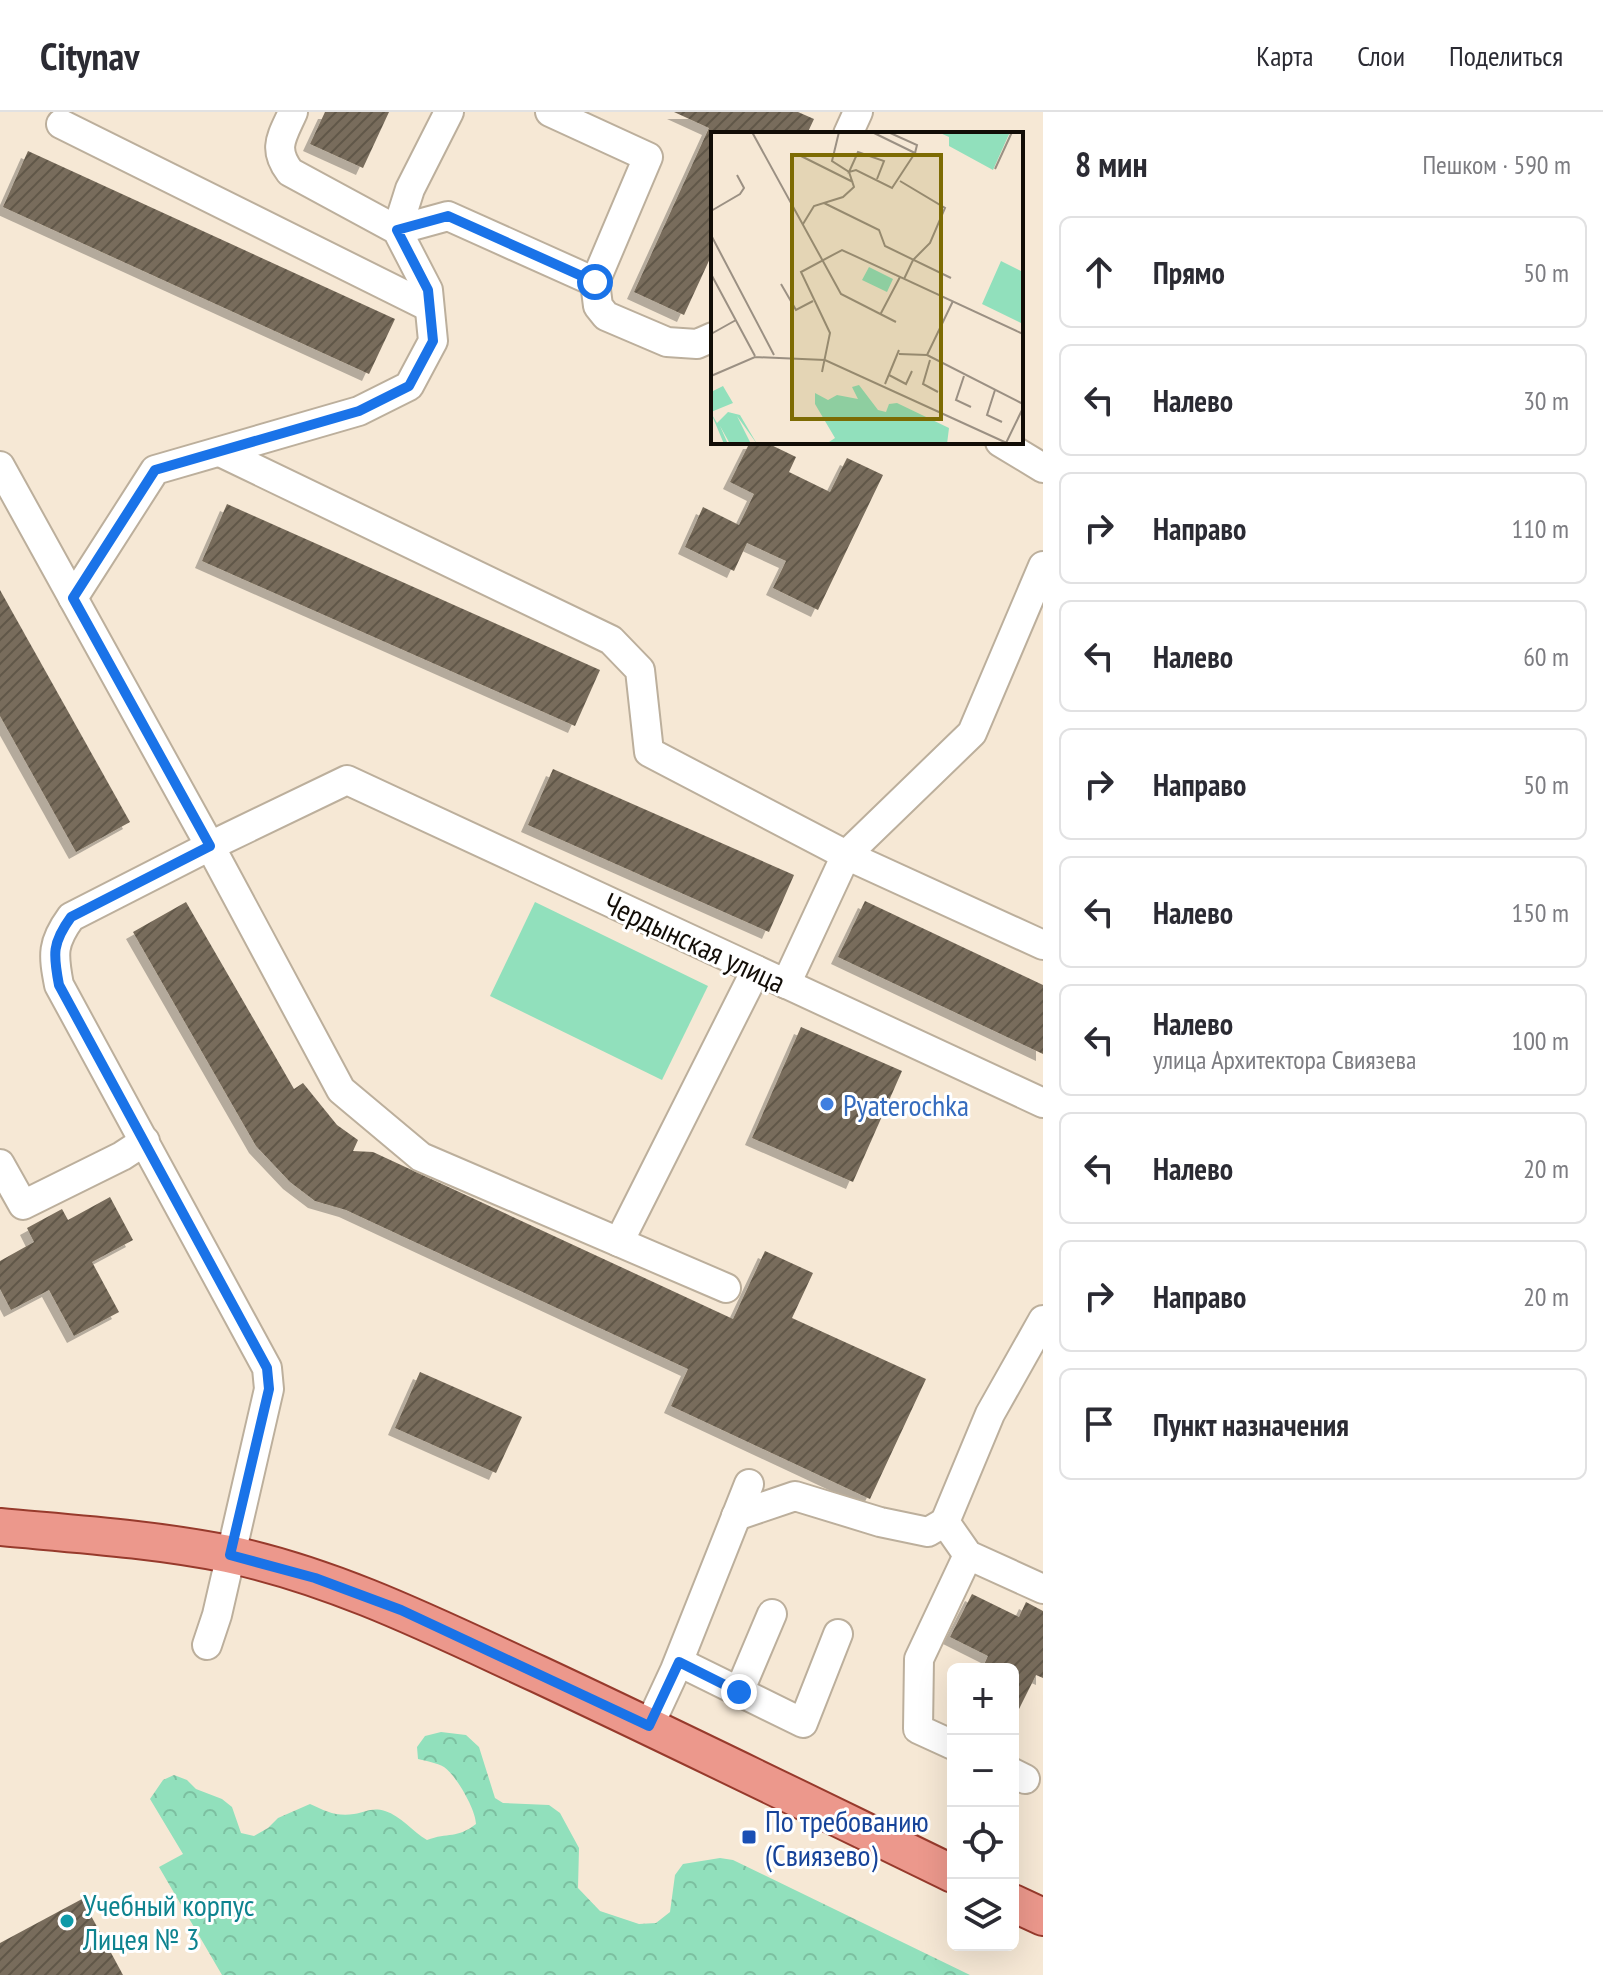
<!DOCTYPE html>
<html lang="ru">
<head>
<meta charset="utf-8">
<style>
  :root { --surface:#fff; --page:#f7f7f7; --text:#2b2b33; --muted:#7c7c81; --line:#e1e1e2 }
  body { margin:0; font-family:"PT Sans Narrow",sans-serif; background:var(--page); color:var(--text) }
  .controls { position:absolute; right:24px; bottom:24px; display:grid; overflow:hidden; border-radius:12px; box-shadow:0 8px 32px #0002 }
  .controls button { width:72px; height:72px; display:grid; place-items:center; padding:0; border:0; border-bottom:2px solid var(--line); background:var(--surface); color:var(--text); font:40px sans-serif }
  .stop { position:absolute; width:24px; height:24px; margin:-18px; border:6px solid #1a73e8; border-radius:50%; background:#fff }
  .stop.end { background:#1a73e8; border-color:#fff; box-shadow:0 2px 8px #0008 }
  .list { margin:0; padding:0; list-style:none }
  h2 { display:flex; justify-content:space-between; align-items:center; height:104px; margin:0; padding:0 32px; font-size:34px }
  h2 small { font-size:26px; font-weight:400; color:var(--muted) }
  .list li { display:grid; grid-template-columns:52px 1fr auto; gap:24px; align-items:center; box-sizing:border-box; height:112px; margin:0 16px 16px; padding:0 16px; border:2px solid var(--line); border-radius:12px }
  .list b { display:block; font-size:30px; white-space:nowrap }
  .list p { margin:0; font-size:26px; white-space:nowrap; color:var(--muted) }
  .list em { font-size:26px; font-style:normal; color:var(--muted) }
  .icon { flex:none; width:44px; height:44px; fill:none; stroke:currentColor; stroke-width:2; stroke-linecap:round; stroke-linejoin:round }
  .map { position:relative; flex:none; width:1043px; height:1863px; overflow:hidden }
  header { display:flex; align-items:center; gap:48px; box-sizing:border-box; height:112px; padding:0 40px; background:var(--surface); border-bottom:2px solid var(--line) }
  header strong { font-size:38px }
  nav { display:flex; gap:44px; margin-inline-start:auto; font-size:28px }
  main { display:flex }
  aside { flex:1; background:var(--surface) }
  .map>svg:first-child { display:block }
  .forest { fill:url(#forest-crowns) }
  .pitch { fill:#91e0bc }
  .building { fill:url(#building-hatch); filter:url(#shadow) }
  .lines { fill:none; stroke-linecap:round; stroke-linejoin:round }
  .minor-casing { stroke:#bcaf9c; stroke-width:32 }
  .major-casing { stroke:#973a2c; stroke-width:40 }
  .minor { stroke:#fff; stroke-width:28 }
  .major { stroke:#ec988c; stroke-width:36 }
  .route { stroke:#1a73e8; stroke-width:10 }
  .shop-dot { fill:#3f7fe0; stroke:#fff; stroke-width:3 }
  .transit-dot { fill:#1a4fb4; stroke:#fff; stroke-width:3 }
  .culture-dot { fill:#0f9aa8; stroke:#fff; stroke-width:3 }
  .labels { text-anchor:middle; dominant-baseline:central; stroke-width:6; stroke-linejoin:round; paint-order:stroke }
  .street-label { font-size:30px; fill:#120d07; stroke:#fff }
  .shop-label { font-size:30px; fill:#366cbe; stroke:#fff; text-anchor:start }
  .transit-label { font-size:30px; fill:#164399; stroke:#fff; text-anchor:start }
  .culture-label { font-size:30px; fill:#0d838f; stroke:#fff; text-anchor:start }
  .inset-road { fill:none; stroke:#9b9083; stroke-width:2 }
  .view { fill:#7d6b03; fill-opacity:0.15; stroke:#7d6b03; stroke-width:4 }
  .inset-edge { fill:none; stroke:#120d07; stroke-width:4 }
</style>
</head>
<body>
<header>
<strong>Citynav</strong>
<nav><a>Карта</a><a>Слои</a><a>Поделиться</a></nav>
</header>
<main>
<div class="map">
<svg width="1043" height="1863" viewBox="0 0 1043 1863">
  <defs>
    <pattern id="forest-crowns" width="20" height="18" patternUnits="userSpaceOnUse" patternTransform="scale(2)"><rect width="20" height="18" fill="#91e0bc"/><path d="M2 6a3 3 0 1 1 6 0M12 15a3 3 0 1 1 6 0" fill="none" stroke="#7cbfa0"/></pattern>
    <pattern id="building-hatch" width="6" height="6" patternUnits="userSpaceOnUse" patternTransform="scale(2)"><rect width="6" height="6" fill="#786c5b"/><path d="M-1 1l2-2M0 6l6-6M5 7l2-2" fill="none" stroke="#615749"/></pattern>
    <filter id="shadow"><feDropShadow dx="-7" dy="7" stdDeviation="0" flood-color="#0004"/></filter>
  </defs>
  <rect width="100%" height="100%" fill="#f6e8d5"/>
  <path class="forest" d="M 441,1620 L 466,1623 L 479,1635 L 495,1686 L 503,1691 L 549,1693 L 560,1701 L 579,1736 L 578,1776 L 600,1799 L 639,1812 L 656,1811 L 670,1800 L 675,1763 L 683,1752 L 720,1746 L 733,1748 L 970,1863 L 222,1863 L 159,1755 L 183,1742 L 150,1687 L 163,1668 L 174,1663 L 187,1668 L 196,1677 L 222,1687 L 232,1695 L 241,1721 L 254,1724 L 268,1716 L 278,1706 L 310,1692 C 325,1699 337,1705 354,1702 C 366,1700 372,1695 385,1699 C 401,1704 412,1719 427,1728 C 448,1720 457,1727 476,1712 C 476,1698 456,1663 444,1655 C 437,1651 426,1649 418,1647 L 417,1635 L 425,1624 Z"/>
  <path class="pitch" d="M 535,790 L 708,874 L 662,968 L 490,884 Z"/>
  <g class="building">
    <path d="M 325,0 L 389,0 L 363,56 L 310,32 Z"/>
    <path d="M 674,0 L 798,0 L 814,7 L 807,22 L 713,22 L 713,140 L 684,203 L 634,180 L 709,16 Z"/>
    <path d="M 28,39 L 395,207 L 369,262 L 3,95 Z"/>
    <path d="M 750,330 L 765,330 L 796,345 L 789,360 L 830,380 L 847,346 L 883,363 L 818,498 L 773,476 L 786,449 L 747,431 L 734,459 L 685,435 L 703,395 L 739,413 L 754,382 L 730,370 Z"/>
    <path d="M 227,392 L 600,558 L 575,614 L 202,449 Z"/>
    <path d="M 0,478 L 130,710 L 76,740 L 0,604 Z"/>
    <path d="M 553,657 L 794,763 L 769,820 L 528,713 Z"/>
    <path d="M 865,789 L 1043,873 L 1043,942 L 838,845 Z"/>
    <path d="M 186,790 L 294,977 L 303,971 L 337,1013 L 358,1028 L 353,1039 L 373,1040 L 733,1207 L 765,1139 L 813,1161 L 792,1206 L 926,1267 L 870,1387 L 671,1294 L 688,1257 L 346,1098 L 315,1089 L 290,1070 L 256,1034 L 133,820 Z"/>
    <path d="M 801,915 L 902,959 L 853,1070 L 752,1026 Z"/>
    <path d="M 110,1085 L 133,1128 L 92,1150 L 119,1200 L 74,1224 L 49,1178 L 11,1198 L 0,1177 L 0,1149 L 34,1130 L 27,1116 L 62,1097 L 68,1108 Z"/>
    <path d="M 420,1260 L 522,1305 L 496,1361 L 395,1316 Z"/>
    <path d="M 972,1482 L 1019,1505 L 1026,1490 L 1043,1499 L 1043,1566 L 1036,1563 L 1013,1609 L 1013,1557 L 982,1557 L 988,1544 L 950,1525 Z"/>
    <path d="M 82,1787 L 123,1863 L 0,1863 L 0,1831 Z"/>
  </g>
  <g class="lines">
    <g class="minor-casing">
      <g id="minor">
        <path d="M 550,0 L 648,45 L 595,170"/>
        <path d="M 61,12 L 429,195"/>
        <path d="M 848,22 L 858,0"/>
        <path d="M 397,118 L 448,104 L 595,170 L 598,194 L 606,204 L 667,230 L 697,232 L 713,225"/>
        <path d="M 397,118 L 410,77 L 449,0"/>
        <path d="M 1000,330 L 1043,356"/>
        <path d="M 220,340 L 611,528 L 640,558 L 649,640 L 846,743 L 1043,833"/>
        <path d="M 0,354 L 210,734 L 341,978 L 421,1045 L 726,1176"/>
        <path d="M 73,486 L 155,358 L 359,299 L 409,274 L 433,229 L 428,178 L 397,118 L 290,60 C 272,36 282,25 293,0"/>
        <path d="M 786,872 L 846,743 L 972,621 L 1043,454"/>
        <path d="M 0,1052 L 23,1093 L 122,1044 L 145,1029"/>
        <path d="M 619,1130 L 756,858"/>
        <path d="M 1043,1208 L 990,1302 L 945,1410 L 968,1443 L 1043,1477"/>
        <path d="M 736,1404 L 795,1384 L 880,1410 L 928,1420 L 945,1410"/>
        <path d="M 207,1533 L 217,1503 L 269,1277 L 267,1256 L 59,873 C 53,842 52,831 71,805 L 210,734 L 347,668 L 1043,991"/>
        <path d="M 679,1550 L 803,1611 L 838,1522"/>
        <path d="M 739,1580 L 772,1502"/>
        <path d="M 649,1614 L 675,1558 L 749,1372"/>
        <path d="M 953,1633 L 918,1617 L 919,1547 L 968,1443"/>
        <path d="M 1013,1661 L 1025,1667"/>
      </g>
    </g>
    <g class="major-casing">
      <g id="major">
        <path d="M 0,1415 C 76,1422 153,1427 228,1442 C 337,1465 438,1516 538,1562 C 677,1627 815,1695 953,1762"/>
        <path d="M 1013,1791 L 1043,1805"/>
      </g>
    </g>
    <use href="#minor" class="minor"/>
    <use href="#major" class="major"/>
  </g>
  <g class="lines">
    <path class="route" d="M 595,170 L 448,104 L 397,118 L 428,178 L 433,229 L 409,274 L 359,299 L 155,358 L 73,486 L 210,734 L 71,805 C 52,831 53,842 59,873 L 267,1256 L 269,1277 L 230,1443 L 315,1466 L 401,1498 L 649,1614 L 679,1550 L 739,1580"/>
  </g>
  <circle class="shop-dot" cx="827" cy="992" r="8"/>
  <rect class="transit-dot" x="741" y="1717" width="16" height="16" rx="4"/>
  <circle class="culture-dot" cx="67" cy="1809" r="8"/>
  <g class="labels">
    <g class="street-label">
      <text transform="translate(695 830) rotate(25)">Чердынская улица</text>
    </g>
    <g class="shop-label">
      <text x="843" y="992">Pyaterochka</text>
    </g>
    <g class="transit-label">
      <text x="765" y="1708">По требованию<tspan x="765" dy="34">(Свиязево)</tspan></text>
    </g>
    <g class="culture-label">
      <text x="83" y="1792">Учебный корпус<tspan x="83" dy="34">Лицея № 3</tspan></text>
    </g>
  </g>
  <g transform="translate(711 20)">
    <rect width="312" height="312" fill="#f6e8d5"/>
    <path d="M 227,0 L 299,0 L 282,38 L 238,14 L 238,5 ZM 290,129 L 312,140 L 312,192 L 271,172 ZM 148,253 L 167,278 L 175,280 L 178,272 L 186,271 L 238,296 L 236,312 L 115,312 L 124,306 L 104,272 L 104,261 L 117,268 L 126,263 L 147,267 L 141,255 Z" fill="#91e0bc"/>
    <path d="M 158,135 L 182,147 L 176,160 L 151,148 ZM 12,254 L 22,271 L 0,280 L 0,260 ZM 17,280 L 29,283 L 46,312 L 26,284 L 40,312 L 19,312 L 9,294 L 17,312 L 13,312 L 0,281 L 6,291 Z" fill="#91e0bc"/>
    <path class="inset-road" d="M 41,0 L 130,162 L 185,190M 161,0 L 204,21 L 181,56 L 145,38 L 138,40 L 147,20 L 173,29 L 166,47M 177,0 L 206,13 L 204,21M 90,24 L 142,50M 284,37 L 301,0M 189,49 L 234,76 L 219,111 L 202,128 L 193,147M 113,71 L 168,98 L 174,114 L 240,146M 0,79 L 29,62 L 33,56 L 26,43M 92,92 L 103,74 L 132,65 L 143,55 L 138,40 L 121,29 L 128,0M 0,103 L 63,223M 0,142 L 44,224M 70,152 L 85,178 L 102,169M 242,169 L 216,223 L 312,272M 169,183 L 189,145M 0,202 L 25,188M 188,222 L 216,223M 219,228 L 212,252 L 227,260M 111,240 L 119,201 L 90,140 L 131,118 L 312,202M 178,243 L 195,252 L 201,239M 0,244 L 44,225 L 114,228 L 298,312M 253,244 L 245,268 L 260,275M 174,252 L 188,218M 284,258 L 276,283 L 291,290M 295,311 L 312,276"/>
    <path class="view" d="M 81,23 L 230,23 L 230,287 L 81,287 Z"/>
    <rect width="312" height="312" class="inset-edge"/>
  </g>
</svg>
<div class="controls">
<button>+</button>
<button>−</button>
<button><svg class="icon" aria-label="locate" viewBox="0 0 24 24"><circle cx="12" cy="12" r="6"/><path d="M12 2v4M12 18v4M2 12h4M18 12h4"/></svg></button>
<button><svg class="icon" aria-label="layers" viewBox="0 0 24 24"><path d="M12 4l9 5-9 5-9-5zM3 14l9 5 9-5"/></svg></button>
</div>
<div class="stop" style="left:595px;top:170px"></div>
<div class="stop end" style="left:739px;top:1580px"></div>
</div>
<aside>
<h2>8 мин<small>Пешком · 590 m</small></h2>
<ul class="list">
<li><svg class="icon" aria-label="ahead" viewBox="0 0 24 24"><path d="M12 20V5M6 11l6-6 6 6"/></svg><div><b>Прямо</b></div><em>50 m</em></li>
<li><svg class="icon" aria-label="left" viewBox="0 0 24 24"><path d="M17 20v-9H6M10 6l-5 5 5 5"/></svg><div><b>Налево</b></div><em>30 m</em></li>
<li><svg class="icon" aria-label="right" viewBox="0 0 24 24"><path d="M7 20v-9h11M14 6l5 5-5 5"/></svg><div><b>Направо</b></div><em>110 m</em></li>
<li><svg class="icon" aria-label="left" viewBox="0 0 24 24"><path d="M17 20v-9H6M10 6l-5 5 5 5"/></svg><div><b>Налево</b></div><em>60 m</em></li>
<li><svg class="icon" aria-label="right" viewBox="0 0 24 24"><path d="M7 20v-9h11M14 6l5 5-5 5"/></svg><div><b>Направо</b></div><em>50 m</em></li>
<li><svg class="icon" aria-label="left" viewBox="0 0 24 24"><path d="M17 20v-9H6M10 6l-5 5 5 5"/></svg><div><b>Налево</b></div><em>150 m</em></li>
<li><svg class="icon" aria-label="left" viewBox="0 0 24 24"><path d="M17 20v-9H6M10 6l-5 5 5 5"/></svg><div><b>Налево</b><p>улица Архитектора Свиязева</p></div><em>100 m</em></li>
<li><svg class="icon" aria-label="left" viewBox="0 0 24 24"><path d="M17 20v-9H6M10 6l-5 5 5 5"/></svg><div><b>Налево</b></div><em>20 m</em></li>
<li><svg class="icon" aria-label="right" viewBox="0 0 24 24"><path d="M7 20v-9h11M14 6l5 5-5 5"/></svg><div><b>Направо</b></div><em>20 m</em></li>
<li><svg class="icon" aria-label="arrive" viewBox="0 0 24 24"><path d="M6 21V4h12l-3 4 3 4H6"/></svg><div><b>Пункт назначения</b></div></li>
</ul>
</aside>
</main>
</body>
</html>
